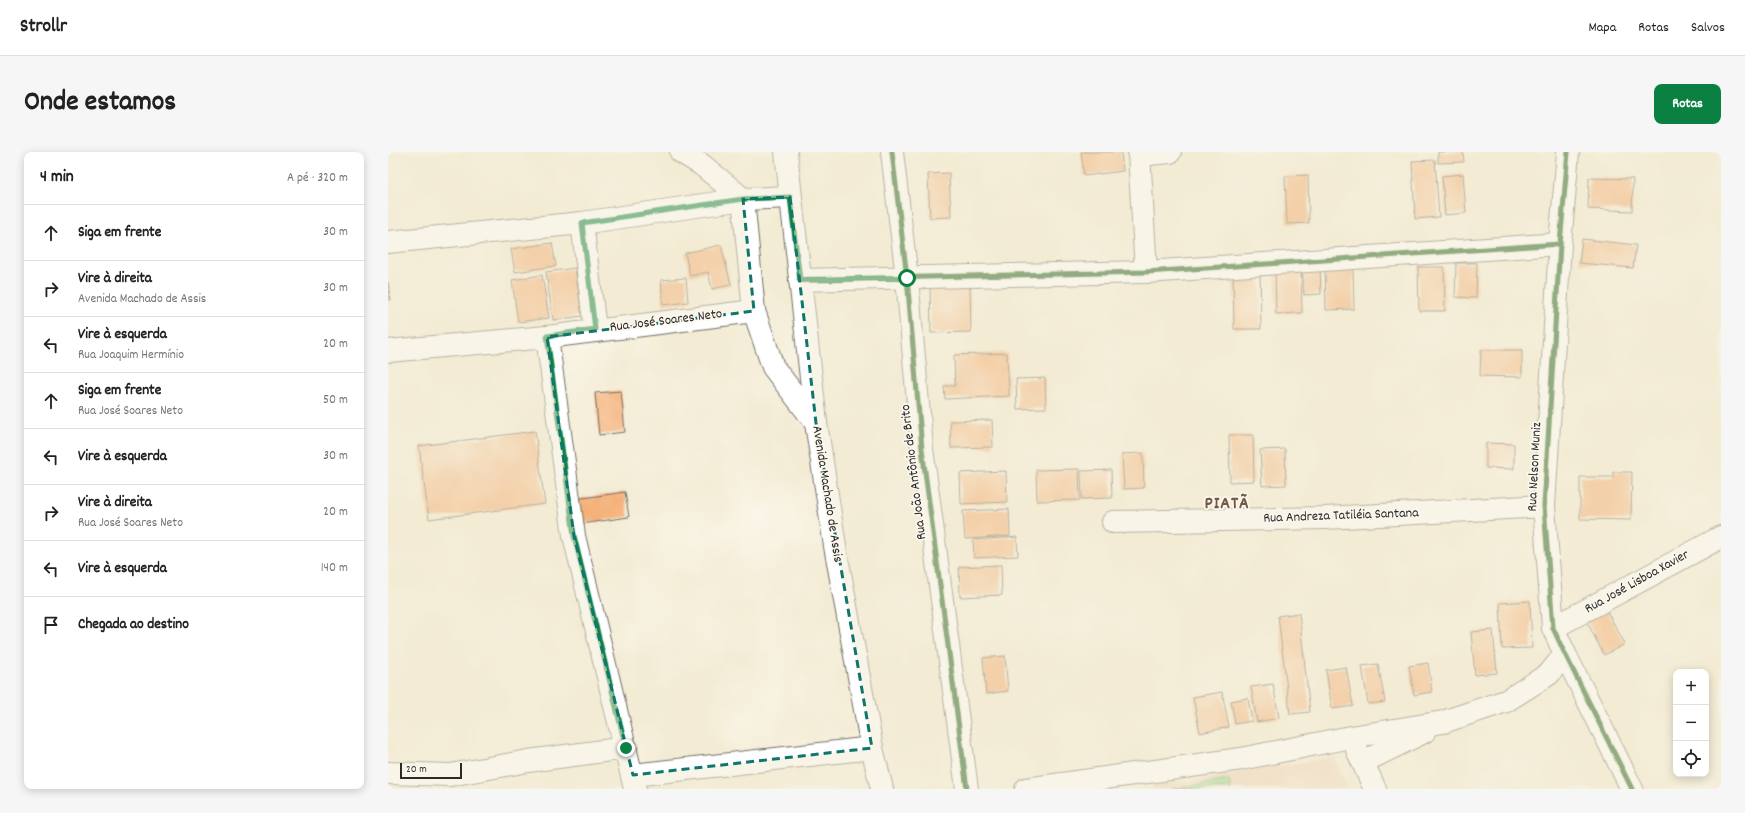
<!DOCTYPE html>
<html lang="pt">
<head>
<meta charset="utf-8">
<style>
  :root { --surface:#fff; --page:#f6f6f6; --text:#222; --muted:#767676; --line:#e0e0e0; --accent:#0b8043 }
  body { margin:0; font-family:Dekko,sans-serif; background:var(--page); color:var(--text) }
  .controls { position:absolute; right:12px; bottom:12px; display:grid; overflow:hidden; border-radius:8px; box-shadow:0 2px 10px #0003 }
  .controls button { width:36px; height:36px; display:grid; place-items:center; padding:0; border:0; border-bottom:1px solid var(--line); background:var(--surface); color:var(--text); font:20px sans-serif }
  .scale { position:absolute; left:12px; bottom:10px; width:62px; box-sizing:border-box; padding-left:4px; border:2px solid #2b2b2b; border-top:0; font-size:11px; line-height:14px; white-space:nowrap; color:#2b2b2b; -webkit-text-stroke:3px #fbf7ec; paint-order:stroke }
  .stop { position:absolute; width:12px; height:12px; margin:-9px; border:3px solid #0b8043; border-radius:50%; background:#fff }
  .stop.end { background:#0b8043; border-color:#fff; box-shadow:0 1px 4px #0008 }
  .list { margin:0; padding:0; list-style:none }
  h2 { display:flex; justify-content:space-between; align-items:center; height:52px; margin:0; padding:0 16px; font-size:17px }
  h2 small { font-size:13px; font-weight:400; color:var(--muted) }
  .list li { display:grid; grid-template-columns:26px 1fr auto; gap:12px; align-items:center; box-sizing:border-box; height:56px; padding:0 16px; border-top:1px solid var(--line) }
  .list b { display:block; font-size:15px; white-space:nowrap }
  .list p { margin:0; font-size:13px; white-space:nowrap; color:var(--muted) }
  .list em { font-size:13px; font-style:normal; color:var(--muted) }
  .icon { flex:none; width:22px; height:22px; fill:none; stroke:currentColor; stroke-width:2; stroke-linecap:round; stroke-linejoin:round }
  .map { position:relative; flex:none; width:1333px; height:637px; overflow:hidden; border-radius:8px }
  header { display:flex; align-items:center; gap:24px; box-sizing:border-box; height:56px; padding:0 20px; background:var(--surface); border-bottom:1px solid var(--line) }
  header strong { font-size:19px }
  nav { display:flex; gap:22px; margin-inline-start:auto; font-size:14px }
  .intro { display:flex; align-items:center; justify-content:space-between; box-sizing:border-box; height:96px; padding:0 24px }
  h1 { margin:0; font-size:28px }
  .button { padding:10px 18px; border-radius:8px; background:var(--accent); color:#fff; font-size:14px; font-weight:700 }
  main { display:flex; gap:24px; padding:0 24px }
  aside { flex:1; background:var(--surface); border-radius:8px; box-shadow:0 2px 10px #0003 }
  .map>svg:first-child { display:block }
  .built { fill:#efd6bb }
  .pitch { fill:#97d68d; stroke:#61805c }
  .building { fill:#f4b077 }
  .lines { fill:none; stroke-linecap:round; stroke-linejoin:round }
  .street-casing { stroke:#716e66; stroke-width:24 }
  .primary-casing { stroke:#716e66; stroke-width:24 }
  .street { stroke:#fff; stroke-width:22 }
  .primary { stroke:#fff; stroke-width:22 }
  .cycleway-casing { stroke:#fbf7ec; stroke-width:8 }
  .cycleway { stroke:#1b5e20; stroke-width:5 }
  .route { stroke:#0b8043; stroke-width:5 }
  .marked { fill:none; stroke:#0f766e; stroke-width:3; stroke-dasharray:8 5; stroke-linejoin:round }
  .labels { text-anchor:middle; dominant-baseline:central; stroke-width:3.5; stroke-linejoin:round; paint-order:stroke }
  .street-label { font-size:14px; fill:#2b2b2b; stroke:#fbf7ec }
  .district-label { font-size:18px; font-weight:bold; letter-spacing:1px; fill:#715a46; stroke:#fbf7ec }
</style>
</head>
<body>
<header>
<strong>Strollr</strong>
<nav><a>Mapa</a><a>Rotas</a><a>Salvos</a></nav>
</header>
<div class="intro"><h1>Onde estamos</h1><a class="button">Rotas</a></div>
<main>
<aside>
<h2>4 min<small>A pé · 320 m</small></h2>
<ul class="list">
<li><svg class="icon" aria-label="ahead" viewBox="0 0 24 24"><path d="M12 20V5M6 11l6-6 6 6"/></svg><div><b>Siga em frente</b></div><em>30 m</em></li>
<li><svg class="icon" aria-label="right" viewBox="0 0 24 24"><path d="M7 20v-9h11M14 6l5 5-5 5"/></svg><div><b>Vire à direita</b><p>Avenida Machado de Assis</p></div><em>30 m</em></li>
<li><svg class="icon" aria-label="left" viewBox="0 0 24 24"><path d="M17 20v-9H6M10 6l-5 5 5 5"/></svg><div><b>Vire à esquerda</b><p>Rua Joaquim Hermínio</p></div><em>20 m</em></li>
<li><svg class="icon" aria-label="ahead" viewBox="0 0 24 24"><path d="M12 20V5M6 11l6-6 6 6"/></svg><div><b>Siga em frente</b><p>Rua José Soares Neto</p></div><em>50 m</em></li>
<li><svg class="icon" aria-label="left" viewBox="0 0 24 24"><path d="M17 20v-9H6M10 6l-5 5 5 5"/></svg><div><b>Vire à esquerda</b></div><em>30 m</em></li>
<li><svg class="icon" aria-label="right" viewBox="0 0 24 24"><path d="M7 20v-9h11M14 6l5 5-5 5"/></svg><div><b>Vire à direita</b><p>Rua José Soares Neto</p></div><em>20 m</em></li>
<li><svg class="icon" aria-label="left" viewBox="0 0 24 24"><path d="M17 20v-9H6M10 6l-5 5 5 5"/></svg><div><b>Vire à esquerda</b></div><em>140 m</em></li>
<li><svg class="icon" aria-label="arrive" viewBox="0 0 24 24"><path d="M6 21V4h12l-3 4 3 4H6"/></svg><div><b>Chegada ao destino</b></div></li>
</ul>
</aside>
<div class="map">
<svg width="1333" height="637" viewBox="0 0 1333 637">
  <rect width="100%" height="100%" fill="#fbf7ec"/>
  <filter id="ink" filterUnits="userSpaceOnUse"><feTurbulence type="fractalNoise" baseFrequency=".025" numOctaves="2"/><feDisplacementMap in="SourceGraphic" scale="8" xChannelSelector="R" yChannelSelector="G"/><feConvolveMatrix kernelMatrix="1 2 1 2 8 2 1 2 1" color-interpolation-filters="sRGB"/></filter>
  <filter id="wash" filterUnits="userSpaceOnUse"><feTurbulence type="fractalNoise" baseFrequency=".012" numOctaves="4" result="noise"/><feDisplacementMap in="SourceGraphic" scale="16" xChannelSelector="R" yChannelSelector="G"/><feGaussianBlur stdDeviation="0.9" result="paint"/><feColorMatrix in="noise" values="0 0 0 0 0 0 0 0 0 0 0 0 0 0 0 0 0 1.4 0 .05"/><feComposite in="paint" operator="in"/></filter>
  <g filter="url(#wash)">
    <rect width="100%" height="100%" fill="#f3ebd3"/>
    <path class="built" d="M 946,605 L 960,637 L 764,637 L 764,634 Z"/>
    <path class="pitch" d="M 841,628 L 843,637 L 783,637 Z"/>
    <g id="blocks">
      <g class="building">
        <path d="M 693,0 L 733,0 L 735,19 L 696,24 Z"/>
        <path d="M 1050,0 L 1075,0 L 1076,10 L 1050,11 Z"/>
        <path d="M 1047,8 L 1051,65 L 1027,67 L 1024,9 Z"/>
        <path d="M 561,21 L 563,65 L 542,66 L 540,22 Z"/>
        <path d="M 1075,22 L 1078,61 L 1057,63 L 1054,24 Z"/>
        <path d="M 920,23 L 921,71 L 899,72 L 897,24 Z"/>
        <path d="M 1201,26 L 1245,27 L 1244,59 L 1200,57 Z"/>
        <path d="M 1194,87 L 1248,93 L 1245,116 L 1191,111 Z"/>
        <path d="M 164,91 L 168,114 L 127,120 L 123,97 Z"/>
        <path d="M 333,93 L 343,133 L 324,137 L 320,120 L 302,124 L 297,101 Z"/>
        <path d="M 1068,111 L 1089,111 L 1088,146 L 1067,145 Z"/>
        <path d="M 932,114 L 933,142 L 916,143 L 914,115 Z"/>
        <path d="M 965,115 L 966,157 L 938,158 L 937,116 Z"/>
        <path d="M 1030,115 L 1056,115 L 1057,159 L 1031,159 Z"/>
        <path d="M 187,116 L 194,164 L 165,168 L 158,120 Z"/>
        <path d="M 913,116 L 914,161 L 888,162 L 887,117 Z"/>
        <path d="M 872,117 L 873,177 L 846,177 L 845,118 Z"/>
        <path d="M 154,123 L 161,166 L 130,170 L 124,128 Z"/>
        <path d="M 298,126 L 300,150 L 275,153 L 273,128 Z"/>
        <path d="M 0,130 L 3,148 L 0,148 Z"/>
        <path d="M 582,134 L 583,180 L 543,181 L 542,135 Z"/>
        <path d="M 1093,198 L 1134,198 L 1134,225 L 1092,224 Z"/>
        <path d="M 619,201 L 621,244 L 557,247 L 556,234 L 567,234 L 566,203 Z"/>
        <path d="M 657,226 L 658,256 L 629,257 L 628,227 Z"/>
        <path d="M 233,239 L 237,280 L 211,283 L 207,241 Z"/>
        <path d="M 604,268 L 605,295 L 563,296 L 562,269 Z"/>
        <path d="M 147,279 L 157,352 L 41,367 L 31,294 Z"/>
        <path d="M 841,283 L 865,283 L 866,329 L 842,330 Z"/>
        <path d="M 1098,291 L 1126,292 L 1126,317 L 1098,316 Z"/>
        <path d="M 897,297 L 898,333 L 874,334 L 872,298 Z"/>
        <path d="M 755,301 L 756,336 L 736,337 L 734,302 Z"/>
        <path d="M 691,317 L 692,348 L 649,349 L 648,318 Z"/>
        <path d="M 723,318 L 724,346 L 694,347 L 693,319 Z"/>
        <path d="M 618,319 L 619,350 L 573,352 L 572,321 Z"/>
        <path d="M 1225,320 L 1244,320 L 1243,368 L 1192,367 L 1192,325 L 1225,325 Z"/>
        <path d="M 237,340 L 241,365 L 192,372 L 188,347 Z"/>
        <path d="M 621,357 L 622,384 L 577,387 L 575,359 Z"/>
        <path d="M 629,385 L 630,404 L 586,406 L 585,388 Z"/>
        <path d="M 613,413 L 614,443 L 572,445 L 571,415 Z"/>
        <path d="M 1142,449 L 1144,496 L 1114,497 L 1112,451 Z"/>
        <path d="M 1217,456 L 1237,492 L 1216,503 L 1197,466 Z"/>
        <path d="M 911,461 L 922,560 L 902,562 L 890,464 Z"/>
        <path d="M 1105,478 L 1109,521 L 1087,523 L 1083,480 Z"/>
        <path d="M 617,504 L 620,539 L 598,542 L 595,506 Z"/>
        <path d="M 1040,511 L 1044,540 L 1026,543 L 1021,514 Z"/>
        <path d="M 990,512 L 997,550 L 980,552 L 974,514 Z"/>
        <path d="M 958,515 L 965,554 L 944,557 L 938,518 Z"/>
        <path d="M 885,532 L 891,566 L 869,570 L 863,535 Z"/>
        <path d="M 834,540 L 841,575 L 812,581 L 805,545 Z"/>
        <path d="M 860,546 L 864,569 L 847,572 L 843,549 Z"/>
      </g>
    </g>
  </g>
  <g filter="url(#ink)">
    <use href="#blocks" fill-opacity="0" stroke="#716e66" stroke-width="1"/>
    <g class="lines">
      <g class="street-casing">
        <g id="street">
          <path d="M 293,0 L 314,13 L 355,47 L 402,45"/>
          <path d="M 504,0 L 519,126 L 534,297 L 579,637"/>
          <path d="M 751,0 L 758,120"/>
          <path d="M 1180,0 L 1172,92 L 1156,354 L 1165,476 L 1177,502 L 1244,637"/>
          <path d="M 751,3 L 782,0"/>
          <path d="M 194,71 L 207,177"/>
          <path d="M 0,90 L 194,71 L 355,47 L 366,159 L 385,215 L 428,271"/>
          <path d="M 412,128 L 758,120 L 1172,92"/>
          <path d="M 159,185 L 186,384 L 247,637"/>
          <path d="M 0,199 L 159,185 L 366,159"/>
          <path d="M 725,370 L 937,366 L 1156,354"/>
          <path d="M 1165,476 L 1333,385"/>
          <path d="M 969,598 L 987,637"/>
          <path d="M 975,610 L 1036,580"/>
          <path d="M 0,621 L 62,623 L 140,609 L 238,596"/>
          <path d="M 245,623 L 484,596"/>
          <path d="M 638,637 L 853,607 L 963,585 L 1055,570 L 1118,549 L 1161,522 L 1177,502"/>
        </g>
      </g>
      <g class="primary-casing">
        <path id="primary" d="M 398,0 L 428,271 L 447,394 L 484,596 L 494,637"/>
      </g>
      <use href="#street" class="street"/>
      <use href="#primary" class="primary"/>
      <g class="cycleway-casing">
        <g id="cycleway">
          <path d="M 504,0 L 519,126 L 534,297 L 579,637"/>
          <path d="M 1180,0 L 1172,92 L 1156,354 L 1165,476 L 1177,502 L 1244,637"/>
          <path d="M 412,128 L 758,120 L 1172,92"/>
        </g>
      </g>
      <use href="#cycleway" class="cycleway"/>
    </g>
  </g>
  <g class="lines" filter="url(#ink)">
    <path class="route" d="M 238,596 L 186,384 L 159,184 L 207,177 L 194,71 L 355,47 L 402,45 L 412,128 L 519,126"/>
  </g>
  <path d="M0 0H1333V637H0ZM 402,45 L 428,271 L 484,596 L 245,623 L 186,384 L 159,185 L 366,159 L 355,47 Z" fill="#f3ebd3" fill-opacity=".55" fill-rule="evenodd"/>
  <path class="marked" d="M 402,45 L 428,271 L 484,596 L 245,623 L 186,384 L 159,185 L 366,159 L 355,47 Z"/>
  <g class="labels">
    <g class="street-label">
      <text transform="translate(278 169) rotate(-7)">Rua José Soares Neto</text>
      <text transform="translate(1147 315) rotate(-87)">Rua Nelson Muniz</text>
      <text transform="translate(526 320) rotate(-97)">Rua João Antônio de Brito</text>
      <text transform="translate(439 342) rotate(81)">Avenida Machado de Assis</text>
      <text transform="translate(953 364) rotate(-2)">Rua Andreza Tatiléia Santana</text>
      <text transform="translate(1249 430) rotate(-29)">Rua José Lisboa Xavier</text>
    </g>
    <g class="district-label">
      <text x="839" y="352">PIATÃ</text>
    </g>
  </g>
</svg>
<div class="controls">
<button>+</button>
<button>−</button>
<button><svg class="icon" aria-label="locate" viewBox="0 0 24 24"><circle cx="12" cy="12" r="6"/><path d="M12 2v4M12 18v4M2 12h4M18 12h4"/></svg></button>
</div>
<div class="scale">20 m</div>
<div class="stop" style="left:519px;top:126px"></div>
<div class="stop end" style="left:238px;top:596px"></div>
</div>
</main>
</body>
</html>
